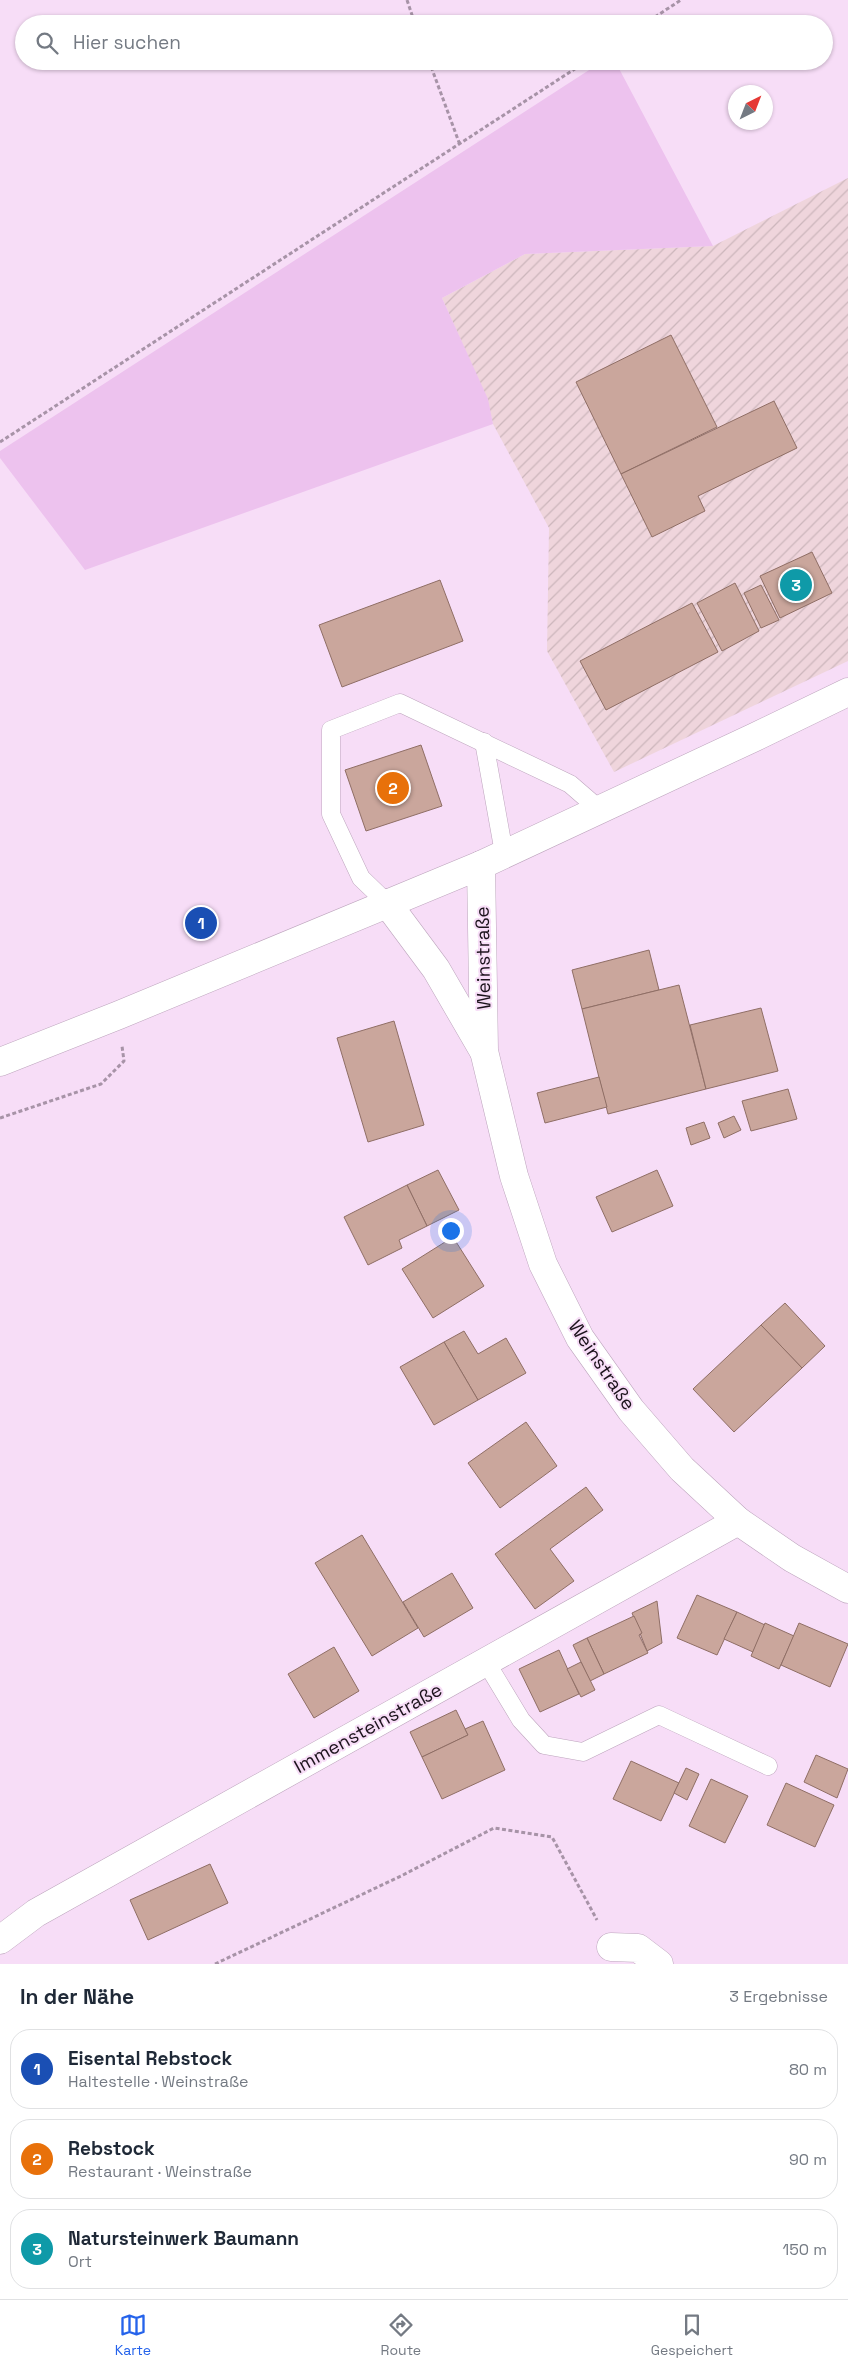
<!DOCTYPE html>
<html lang="de">
<head>
<meta charset="utf-8">
<style>
  :root { --surface:#fff; --page:#f6f6f7; --text:#1f2937; --muted:#747a83; --line:#e0e1e3; --accent:#2563eb }
  body { margin:0; font-family:"Space Grotesk",sans-serif; background:var(--page); color:var(--text) }
  .compass { position:absolute; left:728px; top:85px; width:45px; height:45px; border-radius:50%; background:var(--surface); box-shadow:0 1px 4px #0004; rotate:42deg }
  .you { position:absolute; left:450px; top:1230px; width:18px; height:18px; margin:-12px; border:4px solid #fff; border-radius:50%; background:#1a73e8; box-shadow:0 0 0 8px #1a73e833 }
  .badge { display:grid; place-items:center; width:32px; height:32px; border-radius:50%; background:var(--accent); color:#fff; font-size:16px; font-weight:700 }
  .pin { position:absolute; translate:-50% -50%; border:2px solid #fff; box-shadow:0 1px 5px #0006 }
  .list { margin:0; padding:0; list-style:none }
  h2 { display:flex; justify-content:space-between; align-items:center; height:65px; margin:0; padding:0 20px; font-size:21px }
  h2 small { font-size:16px; font-weight:400; color:var(--muted) }
  .list li { display:grid; grid-template-columns:32px 1fr auto; gap:15px; align-items:center; box-sizing:border-box; height:80px; margin:0 10px 10px; padding:0 10px; border:1px solid var(--line); border-radius:20px }
  .list b { display:block; font-size:19px; white-space:nowrap }
  .list p { margin:0; font-size:16px; white-space:nowrap; color:var(--muted) }
  .list em { font-size:16px; font-style:normal; color:var(--muted) }
  .icon { flex:none; width:28px; height:28px; fill:none; stroke:currentColor; stroke-width:2; stroke-linecap:round; stroke-linejoin:round }
  .map { position:relative; flex:none; width:848px; height:1964px; overflow:hidden }
  .search { position:absolute; background:var(--surface); box-shadow:0 1px 4px #0004; left:15px; right:15px; top:15px; height:55px; display:flex; align-items:center; gap:12px; box-sizing:border-box; padding:0 18px; border-radius:28px; color:var(--muted); font-size:19px }
  .sheet { height:335px; background:var(--surface) }
  nav { display:flex; justify-content:space-around; align-items:center; box-sizing:border-box; height:70px; border-top:1px solid var(--line); background:var(--surface); font-size:14px; color:var(--muted) }
  nav a { display:grid; justify-items:center; gap:2px }
  nav .on { color:var(--accent) }
  .map>svg:first-child { display:block }
  .industrial { fill:url(#industrial-furrows) }
  .grass { fill:#edc2ee }
  .building { fill:#caa69c; stroke:#8f6e65 }
  .lines { fill:none; stroke-linecap:round; stroke-linejoin:round }
  .service-casing { stroke:#bda5bd; stroke-width:19 }
  .minor-casing { stroke:#bda5bd; stroke-width:29 }
  .tertiary-casing { stroke:#bda5bd; stroke-width:29 }
  .secondary-casing { stroke:#bda5bd; stroke-width:29 }
  .path { stroke:#a793a7; stroke-width:3; stroke-dasharray:4 2.5; stroke-linecap:butt }
  .service { stroke:#fff; stroke-width:18 }
  .minor { stroke:#fff; stroke-width:28 }
  .tertiary { stroke:#fff; stroke-width:28 }
  .secondary { stroke:#fff; stroke-width:28 }
  .labels { text-anchor:middle; dominant-baseline:central; stroke-width:4; stroke-linejoin:round; paint-order:stroke }
  .street-label { font-size:19px; fill:#1c131c; stroke:#f7ddf7 }
</style>
</head>
<body>
<div class="map">
<svg width="848" height="1964" viewBox="0 0 848 1964">
  <defs>
    <pattern id="industrial-furrows" width="10" height="10" patternUnits="userSpaceOnUse" patternTransform="scale(1.25)"><rect width="10" height="10" fill="#efd5dc"/><path d="M-1 1l2-2M0 10L10 0M9 11l2-2" fill="none" stroke="#ccb6bc"/></pattern>
  </defs>
  <rect width="100%" height="100%" fill="#f7ddf7"/>
  <path class="industrial" d="M 848,178 L 848,661 L 614,772 L 547,651 L 549,528 L 493,424 L 487,399 L 442,298 L 525,254 L 713,246 Z"/>
  <path class="grass" d="M 603,61 L 615,61 L 713,246 L 525,254 L 442,298 L 488,399 L 493,424 L 85,570 L 0,458 L 0,451 Z"/>
  <g class="building">
    <path d="M 671,335 L 717,427 L 621,474 L 576,382 Z"/>
    <path d="M 774,401 L 797,448 L 698,496 L 705,511 L 652,537 L 621,474 Z"/>
    <path d="M 812,552 L 832,593 L 780,618 L 760,576 Z"/>
    <path d="M 440,580 L 463,641 L 342,687 L 319,625 Z"/>
    <path d="M 735,583 L 759,631 L 722,651 L 697,603 Z"/>
    <path d="M 761,585 L 779,620 L 761,628 L 744,593 Z"/>
    <path d="M 692,603 L 718,652 L 606,710 L 580,661 Z"/>
    <path d="M 421,745 L 442,806 L 366,831 L 345,770 Z"/>
    <path d="M 649,950 L 659,990 L 582,1009 L 572,970 Z"/>
    <path d="M 679,985 L 706,1089 L 608,1114 L 582,1009 Z"/>
    <path d="M 761,1008 L 778,1071 L 706,1089 L 690,1025 Z"/>
    <path d="M 394,1021 L 424,1125 L 368,1142 L 337,1038 Z"/>
    <path d="M 599,1077 L 607,1107 L 545,1123 L 537,1093 Z"/>
    <path d="M 788,1089 L 797,1119 L 751,1131 L 742,1101 Z"/>
    <path d="M 734,1116 L 741,1130 L 724,1138 L 718,1123 Z"/>
    <path d="M 704,1122 L 710,1138 L 691,1145 L 686,1128 Z"/>
    <path d="M 438,1170 L 459,1210 L 427,1226 L 407,1185 Z"/>
    <path d="M 657,1170 L 673,1206 L 612,1232 L 596,1197 Z"/>
    <path d="M 407,1185 L 427,1226 L 399,1240 L 402,1248 L 368,1265 L 344,1217 Z"/>
    <path d="M 453,1237 L 484,1286 L 433,1318 L 402,1269 Z"/>
    <path d="M 785,1303 L 825,1346 L 802,1368 L 761,1325 Z"/>
    <path d="M 761,1325 L 802,1368 L 734,1432 L 693,1389 Z"/>
    <path d="M 464,1331 L 478,1354 L 506,1338 L 526,1373 L 478,1400 L 444,1342 Z"/>
    <path d="M 444,1342 L 478,1400 L 434,1425 L 400,1367 Z"/>
    <path d="M 526,1422 L 557,1466 L 500,1508 L 468,1463 Z"/>
    <path d="M 586,1487 L 603,1510 L 550,1549 L 574,1581 L 535,1609 L 495,1554 Z"/>
    <path d="M 362,1535 L 418,1628 L 372,1656 L 315,1563 Z"/>
    <path d="M 452,1573 L 473,1608 L 424,1637 L 403,1602 Z"/>
    <path d="M 697,1595 L 737,1612 L 717,1655 L 677,1638 Z"/>
    <path d="M 657,1601 L 662,1643 L 647,1651 L 632,1613 Z"/>
    <path d="M 737,1612 L 765,1625 L 753,1652 L 724,1639 Z"/>
    <path d="M 634,1616 L 642,1633 L 639,1635 L 648,1653 L 604,1674 L 587,1638 Z"/>
    <path d="M 765,1623 L 794,1636 L 779,1669 L 751,1656 Z"/>
    <path d="M 799,1623 L 848,1644 L 830,1687 L 781,1665 Z"/>
    <path d="M 587,1638 L 604,1674 L 590,1681 L 573,1645 Z"/>
    <path d="M 334,1647 L 359,1691 L 314,1718 L 288,1674 Z"/>
    <path d="M 559,1650 L 579,1694 L 540,1712 L 519,1669 Z"/>
    <path d="M 581,1662 L 595,1690 L 581,1697 L 567,1669 Z"/>
    <path d="M 456,1710 L 468,1735 L 422,1757 L 410,1732 Z"/>
    <path d="M 483,1721 L 505,1770 L 442,1799 L 422,1757 L 468,1735 L 465,1729 Z"/>
    <path d="M 816,1755 L 848,1769 L 837,1798 L 804,1782 Z"/>
    <path d="M 631,1761 L 679,1783 L 661,1821 L 613,1799 Z"/>
    <path d="M 686,1768 L 699,1774 L 687,1800 L 674,1793 Z"/>
    <path d="M 711,1779 L 748,1796 L 725,1843 L 689,1826 Z"/>
    <path d="M 786,1783 L 834,1805 L 815,1847 L 767,1825 Z"/>
    <path d="M 210,1864 L 228,1903 L 148,1940 L 130,1900 Z"/>
  </g>
  <g class="lines">
    <g class="service-casing">
      <g id="service">
        <path d="M 484,742 L 504,853"/>
        <path d="M 387,903 L 361,878 L 331,814 L 331,730 L 400,703 L 570,784 L 600,810"/>
        <path d="M 486,1662 L 521,1720 L 544,1745 L 583,1752 L 659,1715 L 768,1766"/>
      </g>
    </g>
    <g class="minor-casing">
      <g id="minor">
        <path d="M 0,1940 L 36,1913 L 738,1521"/>
        <path d="M 611,1947 L 638,1948 L 659,1964"/>
      </g>
    </g>
    <g class="tertiary-casing">
      <path id="tertiary" d="M 481,865 L 755,737 L 848,692"/>
    </g>
    <g class="secondary-casing">
      <g id="secondary">
        <path d="M 387,903 L 436,969 L 483,1050"/>
        <path d="M 0,1062 L 119,1015 L 481,865 L 484,1051 L 514,1176 L 543,1264 L 580,1338 L 631,1410 L 682,1469 L 738,1521 L 792,1558 L 848,1589"/>
      </g>
    </g>
    <g class="path">
      <path d="M 407,0 L 415,24"/>
      <path d="M 644,24 L 681,0"/>
      <path d="M 429,61 L 460,145"/>
      <path d="M 0,442 L 587,61"/>
      <path d="M 0,1118 L 101,1084 L 124,1061 L 122,1046"/>
      <path d="M 215,1964 L 401,1876 L 494,1828 L 552,1837 L 597,1920"/>
    </g>
    <use href="#service" class="service"/>
    <use href="#minor" class="minor"/>
    <use href="#tertiary" class="tertiary"/>
    <use href="#secondary" class="secondary"/>
  </g>
  <g class="labels">
    <g class="street-label">
      <text transform="translate(483 958) rotate(-91)">Weinstraße</text>
      <text transform="translate(602 1365) rotate(56)">Weinstraße</text>
      <text transform="translate(368 1728) rotate(-29)">Immensteinstraße</text>
    </g>
  </g>
</svg>
<svg class="compass" viewBox="-18 -18 36 36"><path d="M0-13l5 13h-10z" fill="#e53935"/><path d="M0 13l5-13h-10z" fill="#747a83"/></svg>
<div class="you"></div>
<div class="pin badge" style="left:201px;top:923px;background:#1a4fb4">1</div>
<div class="pin badge" style="left:393px;top:788px;background:#e8710a">2</div>
<div class="pin badge" style="left:796px;top:585px;background:#0f9aa8">3</div>
<div class="search"><svg class="icon" aria-label="search" viewBox="0 0 24 24"><circle cx="10" cy="10" r="6"/><path d="M15 15l6 6"/></svg>Hier suchen</div>
</div>
<section class="sheet">
<h2>In der Nähe<small>3 Ergebnisse</small></h2>
<ul class="list">
<li><span class="badge" style="background:#1a4fb4">1</span><div><b>Eisental Rebstock</b><p>Haltestelle · Weinstraße</p></div><em>80 m</em></li>
<li><span class="badge" style="background:#e8710a">2</span><div><b>Rebstock</b><p>Restaurant · Weinstraße</p></div><em>90 m</em></li>
<li><span class="badge" style="background:#0f9aa8">3</span><div><b>Natursteinwerk Baumann</b><p>Ort</p></div><em>150 m</em></li>
</ul>
</section>
<nav>
<a class="on"><svg class="icon" aria-label="map" viewBox="0 0 24 24"><path d="M3 6l6-2 6 2 6-2v14l-6 2-6-2-6 2zM9 4v14M15 6v14"/></svg>Karte</a>
<a><svg class="icon" aria-label="directions" viewBox="0 0 24 24"><path d="M12 3l9 9-9 9-9-9zM9 14v-3h6M13 9l2 2-2 2"/></svg>Route</a>
<a><svg class="icon" aria-label="saved" viewBox="0 0 24 24"><path d="M7 4h10v16l-5-4-5 4z"/></svg>Gespeichert</a>
</nav>
</body>
</html>
